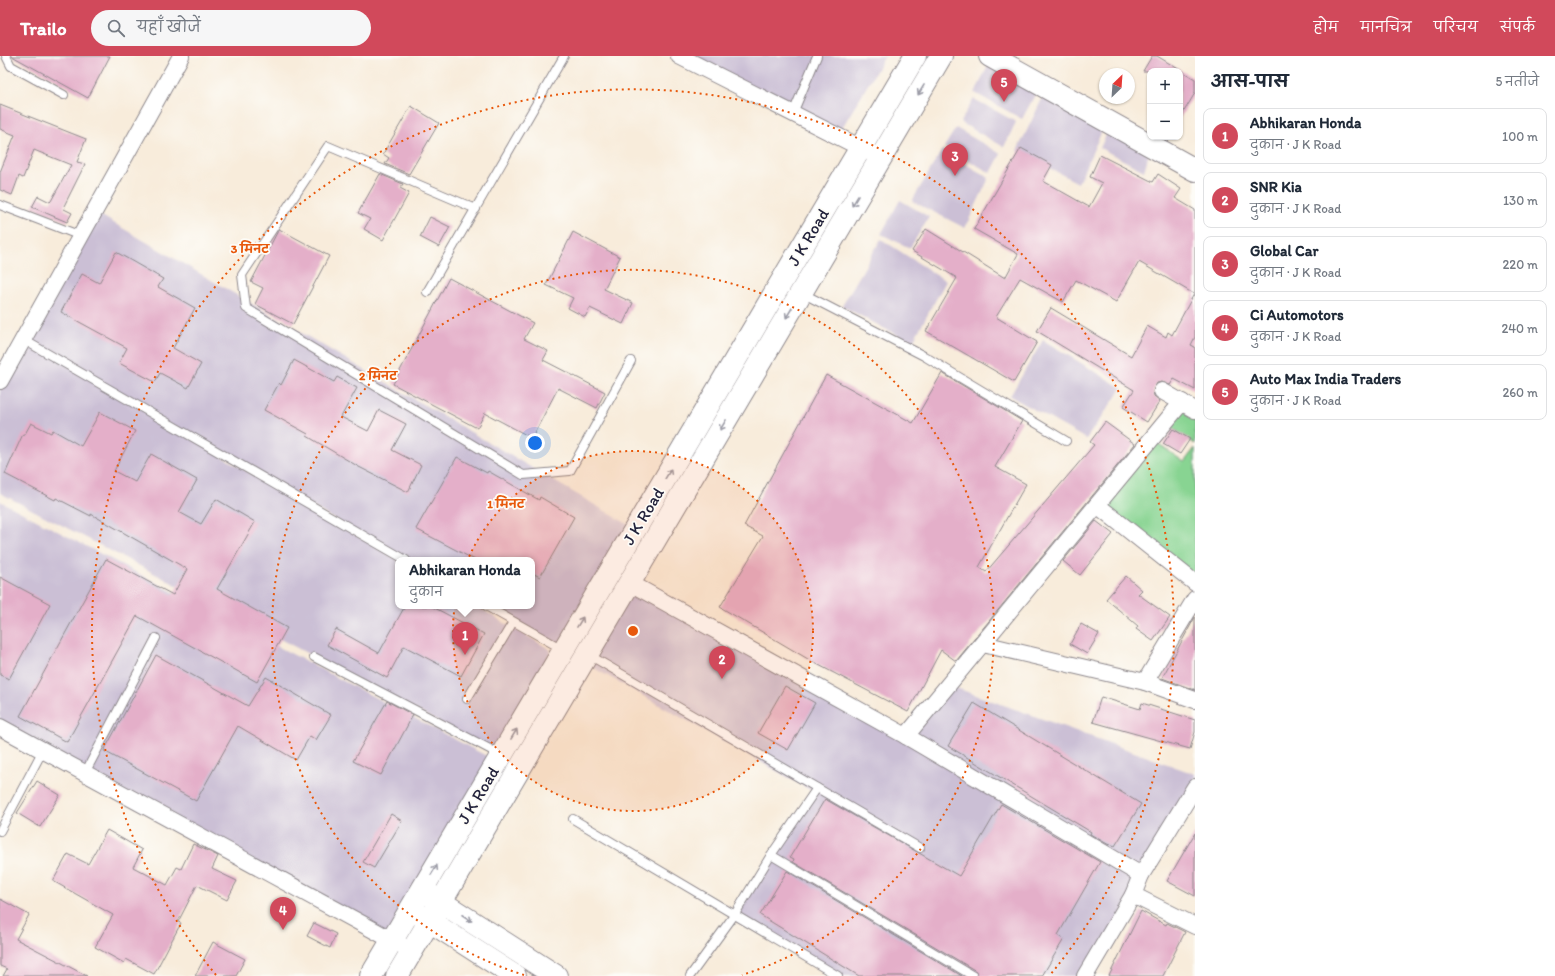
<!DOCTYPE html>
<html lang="hi">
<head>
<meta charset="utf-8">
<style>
  :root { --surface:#fff; --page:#f6f6f7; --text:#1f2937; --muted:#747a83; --line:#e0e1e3; --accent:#d1495b }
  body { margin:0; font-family:Itim,"Playpen Sans Deva",sans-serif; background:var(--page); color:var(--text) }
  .controls { position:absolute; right:12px; top:12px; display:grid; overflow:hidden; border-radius:8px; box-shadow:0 1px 3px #0004 }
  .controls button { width:36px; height:36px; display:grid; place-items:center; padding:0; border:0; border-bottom:1px solid var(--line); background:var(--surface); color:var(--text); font:20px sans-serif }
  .compass { position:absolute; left:1099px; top:12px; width:36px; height:36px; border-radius:50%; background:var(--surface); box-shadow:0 1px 3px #0004; rotate:25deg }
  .you { position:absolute; left:535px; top:387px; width:14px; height:14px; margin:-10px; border:3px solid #fff; border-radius:50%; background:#1a73e8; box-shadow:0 0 0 6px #1a73e833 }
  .badge { display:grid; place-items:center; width:26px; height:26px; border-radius:50%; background:var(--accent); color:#fff; font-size:13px; font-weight:700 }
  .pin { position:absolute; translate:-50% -33px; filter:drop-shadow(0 1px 2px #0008) }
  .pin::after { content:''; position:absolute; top:21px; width:14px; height:12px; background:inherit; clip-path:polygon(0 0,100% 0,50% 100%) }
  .popup { position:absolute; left:395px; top:501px; width:140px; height:52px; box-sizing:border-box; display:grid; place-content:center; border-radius:8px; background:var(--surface); filter:drop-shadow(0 1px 3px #0005); font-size:13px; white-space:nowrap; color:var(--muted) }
  .popup b { font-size:15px; color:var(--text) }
  .popup::after { content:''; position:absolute; left:50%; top:100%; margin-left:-8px; border:8px solid transparent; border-top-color:var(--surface) }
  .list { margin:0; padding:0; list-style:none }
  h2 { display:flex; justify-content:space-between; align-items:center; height:52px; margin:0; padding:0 16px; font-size:17px }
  h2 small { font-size:13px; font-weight:400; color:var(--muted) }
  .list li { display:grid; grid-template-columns:26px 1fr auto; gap:12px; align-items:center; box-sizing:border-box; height:56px; margin:0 8px 8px; padding:0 8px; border:1px solid var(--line); border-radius:8px }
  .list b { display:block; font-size:15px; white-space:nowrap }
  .list p { margin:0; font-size:13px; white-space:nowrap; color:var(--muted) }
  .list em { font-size:13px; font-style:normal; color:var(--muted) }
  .icon { flex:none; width:22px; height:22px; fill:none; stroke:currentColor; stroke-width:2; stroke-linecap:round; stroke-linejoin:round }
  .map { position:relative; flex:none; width:1195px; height:920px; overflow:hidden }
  header { display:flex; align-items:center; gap:24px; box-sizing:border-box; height:56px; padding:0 20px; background:var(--accent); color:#fff }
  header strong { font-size:19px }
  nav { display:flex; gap:22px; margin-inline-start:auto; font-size:14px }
  .search { width:280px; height:36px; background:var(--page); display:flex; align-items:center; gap:10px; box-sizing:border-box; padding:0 14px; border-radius:22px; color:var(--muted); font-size:15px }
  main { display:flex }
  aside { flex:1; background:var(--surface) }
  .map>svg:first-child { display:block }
  .industrial { fill:#cbbfd5 }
  .green { fill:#88d492; stroke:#557b66 }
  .building { fill:#e4afc9 }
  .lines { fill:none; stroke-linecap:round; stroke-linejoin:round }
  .lane-casing { stroke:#8d878b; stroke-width:10 }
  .street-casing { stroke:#8d878b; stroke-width:18 }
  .secondary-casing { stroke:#8d878b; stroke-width:24 }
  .lane { stroke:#fff; stroke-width:8 }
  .street { stroke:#fff; stroke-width:16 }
  .secondary { stroke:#fff; stroke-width:22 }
  .oneway { stroke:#9c9ca7 }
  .ring { fill:none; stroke:#e8590c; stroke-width:2; stroke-dasharray:2 4 }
  .labels { text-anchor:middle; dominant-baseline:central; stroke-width:3.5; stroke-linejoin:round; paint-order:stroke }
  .street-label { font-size:17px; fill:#22223b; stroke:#fdfcf7 }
  .centre { fill:#e8590c; stroke:#fdfcf7; stroke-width:2 }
  .ring-label { font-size:12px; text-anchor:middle; font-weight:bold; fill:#e8590c; stroke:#fdfcf7; stroke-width:3.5; stroke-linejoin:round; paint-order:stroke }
</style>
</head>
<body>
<header>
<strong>Trailo</strong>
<div class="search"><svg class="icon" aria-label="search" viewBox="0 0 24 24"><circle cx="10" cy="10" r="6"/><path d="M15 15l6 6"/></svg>यहाँ खोजें</div>
<nav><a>होम</a><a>मानचित्र</a><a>परिचय</a><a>संपर्क</a></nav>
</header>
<main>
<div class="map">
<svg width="1195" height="920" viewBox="0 0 1195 920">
  <rect width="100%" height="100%" fill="#fdfcf7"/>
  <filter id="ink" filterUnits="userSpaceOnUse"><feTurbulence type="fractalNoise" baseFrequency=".025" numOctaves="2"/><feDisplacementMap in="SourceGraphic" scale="8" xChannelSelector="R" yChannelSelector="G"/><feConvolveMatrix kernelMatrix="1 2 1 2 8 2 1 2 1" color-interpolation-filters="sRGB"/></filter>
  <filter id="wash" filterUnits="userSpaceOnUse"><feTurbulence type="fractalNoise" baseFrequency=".012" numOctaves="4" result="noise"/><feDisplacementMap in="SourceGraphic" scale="16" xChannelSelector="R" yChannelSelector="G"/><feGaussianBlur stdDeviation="0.9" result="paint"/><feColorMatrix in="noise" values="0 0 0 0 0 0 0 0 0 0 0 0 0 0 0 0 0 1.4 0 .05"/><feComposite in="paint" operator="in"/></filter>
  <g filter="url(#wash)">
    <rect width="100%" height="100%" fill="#f8ecdb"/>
    <g class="industrial">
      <path d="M 679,0 L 885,0 L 837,80 Z"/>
      <path d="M 988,10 L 1036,37 L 1022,63 L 975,37 Z"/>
      <path d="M 1043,41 L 1103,73 L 1078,127 L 1017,95 Z"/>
      <path d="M 974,43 L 1016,66 L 1004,91 L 960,66 Z"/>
      <path d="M 956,72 L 1001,98 L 991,117 L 944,91 Z"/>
      <path d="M 1108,75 L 1149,98 L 1144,115 L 1100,92 Z"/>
      <path d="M 942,94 L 989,122 L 965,172 L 912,145 Z"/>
      <path d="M 900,144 L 929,161 L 910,192 L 881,178 Z"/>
      <path d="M 95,156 L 636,473 L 564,594 L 486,550 L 532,550 L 532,504 L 406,504 L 133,348 L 398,504 L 398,550 L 476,550 L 551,594 L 502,699 L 0,437 L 0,325 Z"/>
      <path d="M 881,183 L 946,225 L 912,287 L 842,250 Z"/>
      <path d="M 1043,284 L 1122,332 L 1086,383 L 1010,340 Z"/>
      <path d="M 0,445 L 498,706 L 393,884 L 0,671 Z"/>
      <path d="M 630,527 L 906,680 L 948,629 L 1195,718 L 1195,731 L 1085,920 L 836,920 L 735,858 L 814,736 L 583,606 Z"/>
    </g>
    <g class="green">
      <path d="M 1182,346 L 1195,354 L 1195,388 L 1165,367 Z"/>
      <path d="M 1156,386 L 1184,406 L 1195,392 L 1195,521 L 1101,449 Z"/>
    </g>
    <g id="blocks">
      <g class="building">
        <path d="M 12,0 L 110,0 L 88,42 Z"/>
        <path d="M 1152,0 L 1157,0 L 1195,23 L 1195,37 L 1180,62 L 1180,15 L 1143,15 Z"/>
        <path d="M 0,49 L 86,83 L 77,106 L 85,108 L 64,150 L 65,151 L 64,153 L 72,157 L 67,166 L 32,151 L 38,140 L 50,146 L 51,145 L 71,109 L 34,94 L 23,122 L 19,120 L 12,139 L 0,134 L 0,116 L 15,79 L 0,73 Z"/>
        <path d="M 411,50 L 439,67 L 409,118 L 385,108 L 389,102 L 383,98 Z"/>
        <path d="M 1021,92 L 1052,109 L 1043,125 L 1089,151 L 1102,127 L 1090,121 L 1100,99 L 1153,126 L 1158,118 L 1181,133 L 1175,142 L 1195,154 L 1195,281 L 1191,289 L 1195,291 L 1195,334 L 1174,323 L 1170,329 L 1162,326 L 1157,327 L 1153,335 L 1154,340 L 1160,345 L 1147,366 L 1123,351 L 1134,334 L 1037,275 L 1051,252 L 1131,300 L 1147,270 L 1166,281 L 1168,276 L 1172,279 L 1194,238 L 1139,206 L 1116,246 L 1076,224 L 1063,246 L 1020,222 L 996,261 L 1037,286 L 1014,326 L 926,275 L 957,222 L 912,195 L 926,173 L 1005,222 L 1018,198 L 974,173 Z"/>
        <path d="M 380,118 L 403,128 L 400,132 L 409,137 L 383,184 L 364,173 L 370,163 L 358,157 Z"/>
        <path d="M 430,161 L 450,171 L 439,191 L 420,181 Z"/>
        <path d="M 279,173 L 329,200 L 293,268 L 255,248 L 263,232 L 251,226 Z"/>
        <path d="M 573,176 L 620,201 L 604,233 L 633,247 L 623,268 L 590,252 L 585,261 L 568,252 L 573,242 L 546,229 Z"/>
        <path d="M 116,196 L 163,223 L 158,231 L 195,252 L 173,292 L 201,308 L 188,332 L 160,317 L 155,326 L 119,307 L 127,292 L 61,256 L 82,218 L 99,227 Z"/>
        <path d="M 449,222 L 533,267 L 524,283 L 548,295 L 543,304 L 605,336 L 597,352 L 558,332 L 532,382 L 485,357 L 477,372 L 393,328 Z"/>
        <path d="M 294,304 L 334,326 L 337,321 L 357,332 L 341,361 L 368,375 L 379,354 L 406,368 L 392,394 L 421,409 L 408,436 L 359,411 L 307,380 L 308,378 L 264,354 L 279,327 L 281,329 Z"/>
        <path d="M 942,317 L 1022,365 L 995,411 L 1026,428 L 979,511 L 986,516 L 1094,389 L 1090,386 L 1105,366 L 1135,388 L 956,605 L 941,594 L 908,656 L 813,606 L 720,551 L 763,480 L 744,470 L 826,319 L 913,367 Z"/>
        <path d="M 100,356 L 135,375 L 114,415 L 135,426 L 151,398 L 197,424 L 179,456 L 201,468 L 216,443 L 255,466 L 217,533 L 287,572 L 257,626 L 137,560 L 67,686 L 20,660 L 106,503 L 173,539 L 187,513 L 91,458 L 91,460 L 56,442 L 55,444 L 5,418 L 23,378 L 25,378 L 31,367 L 51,377 L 53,374 L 81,390 Z"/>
        <path d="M 1173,373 L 1190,383 L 1180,398 L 1163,388 Z"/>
        <path d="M 457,401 L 487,417 L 488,415 L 539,444 L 540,441 L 574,461 L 540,521 L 532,517 L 532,504 L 475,504 L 416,473 Z"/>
        <path d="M 1096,465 L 1113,478 L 1080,519 L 1063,505 Z"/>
        <path d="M 1126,520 L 1142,534 L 1138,538 L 1170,561 L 1153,585 L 1136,573 L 1138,570 L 1106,543 Z"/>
        <path d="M 0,521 L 50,548 L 9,623 L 0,619 Z"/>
        <path d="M 405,550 L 431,550 L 484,578 L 461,620 L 404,590 L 387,622 L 327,589 L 336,573 L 379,597 Z"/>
        <path d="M 1195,561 L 1195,634 L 1162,622 Z"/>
        <path d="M 1081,568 L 1099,578 L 1087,598 L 1070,588 Z"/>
        <path d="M 156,599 L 248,650 L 266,621 L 331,659 L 316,684 L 310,680 L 296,704 L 238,670 L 196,745 L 104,695 Z"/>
        <path d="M 785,630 L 815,647 L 788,694 L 758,677 Z"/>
        <path d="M 1101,641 L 1140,653 L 1142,647 L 1195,664 L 1195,676 L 1190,693 L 1093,666 Z"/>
        <path d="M 387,645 L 413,659 L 381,719 L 353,705 Z"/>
        <path d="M 974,647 L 1141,748 L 1115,790 L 1110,788 L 1109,789 L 1090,778 L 1091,776 L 948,690 Z"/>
        <path d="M 37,725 L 60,739 L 40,771 L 17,757 Z"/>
        <path d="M 825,743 L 959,820 L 1001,748 L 1100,806 L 1058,879 L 1064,883 L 1042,920 L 978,920 L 976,915 L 793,806 L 794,803 L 790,801 Z"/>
        <path d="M 391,758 L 402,765 L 374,812 L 363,806 Z"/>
        <path d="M 107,774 L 142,794 L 133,811 L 167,829 L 177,811 L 181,813 L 193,788 L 218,800 L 212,813 L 237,825 L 227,844 L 197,829 L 178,866 L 181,867 L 154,918 L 126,903 L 124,907 L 95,891 L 113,859 L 53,825 L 68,798 L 88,808 Z"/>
        <path d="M 1195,777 L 1195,840 L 1167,825 Z"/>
        <path d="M 787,815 L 962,920 L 859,920 L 760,859 Z"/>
        <path d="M 0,843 L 29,859 L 16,883 L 87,920 L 3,920 L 7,913 L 0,910 Z"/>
        <path d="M 1141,855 L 1166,869 L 1167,867 L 1185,876 L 1163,920 L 1109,920 Z"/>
        <path d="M 314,867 L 336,878 L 330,892 L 307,880 Z"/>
        <path d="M 213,886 L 245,903 L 236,920 L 195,920 Z"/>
      </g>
    </g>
  </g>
  <g filter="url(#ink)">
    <use href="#blocks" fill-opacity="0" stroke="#8d878b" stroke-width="1"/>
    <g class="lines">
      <g class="lane-casing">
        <g id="lane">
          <path d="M 6,0 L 11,10 L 64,39"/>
          <path d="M 793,57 L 817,0"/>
          <path d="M 0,149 L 81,180"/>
          <path d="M 476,153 L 328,90 L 242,219 L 246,252 L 523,419 L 570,415 L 631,305"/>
          <path d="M 427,236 L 564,0"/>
          <path d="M 802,237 L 924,300 L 1066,385"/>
          <path d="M 24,284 L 406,504"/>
          <path d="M 486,550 L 564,594"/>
          <path d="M 589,599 L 920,792"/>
          <path d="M 314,601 L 501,699"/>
          <path d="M 467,643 L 513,566"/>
          <path d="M 85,717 L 156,582"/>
          <path d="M 573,763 L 838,920"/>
          <path d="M 0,775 L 43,694"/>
          <path d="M 771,799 L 973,920"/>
          <path d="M 690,920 L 735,858 L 771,799 L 817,732"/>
        </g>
      </g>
      <g class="street-casing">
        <g id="street">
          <path d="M 679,0 L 871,97"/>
          <path d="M 0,325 L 181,0"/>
          <path d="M 1162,335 L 1195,354"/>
          <path d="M 1097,449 L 1195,527"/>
          <path d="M 630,527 L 906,680 L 1141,819"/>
          <path d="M 983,588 L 1145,626 L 1195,644"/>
          <path d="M 1145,626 L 1195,543"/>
          <path d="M 0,671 L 401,889"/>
          <path d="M 906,680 L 1182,346"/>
          <path d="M 1133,839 L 1195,870"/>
          <path d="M 1085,920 L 1133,839 L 1141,819 L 1195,731"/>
        </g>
      </g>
      <g class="secondary-casing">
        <g id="secondary">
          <path d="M 990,0 L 1195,114"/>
          <path d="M 430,839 L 556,920"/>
          <path d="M 417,857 L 515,920"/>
          <path d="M 371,920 L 915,0"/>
          <path d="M 397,920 L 941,0"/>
        </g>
      </g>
      <use href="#lane" class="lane"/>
      <use href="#street" class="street"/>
      <use href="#secondary" class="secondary"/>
    </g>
    <defs><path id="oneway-shaft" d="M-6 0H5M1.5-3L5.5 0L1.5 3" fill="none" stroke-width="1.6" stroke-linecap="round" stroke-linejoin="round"/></defs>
    <g class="oneway">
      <use href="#oneway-shaft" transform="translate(921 34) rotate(121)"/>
      <use href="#oneway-shaft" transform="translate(855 145) rotate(121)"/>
      <use href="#oneway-shaft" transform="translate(789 257) rotate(121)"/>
      <use href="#oneway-shaft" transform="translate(723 369) rotate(121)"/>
      <use href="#oneway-shaft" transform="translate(668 418) rotate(-59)"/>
      <use href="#oneway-shaft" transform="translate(580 566) rotate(-59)"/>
      <use href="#oneway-shaft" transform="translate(514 678) rotate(-59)"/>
      <use href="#oneway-shaft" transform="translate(434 814) rotate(-59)"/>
      <use href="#oneway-shaft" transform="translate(467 862) rotate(33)"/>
    </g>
  </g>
  <circle cx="633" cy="575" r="180" fill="#e8590c" fill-opacity=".12"/>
  <g class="ring">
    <circle cx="633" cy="575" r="180"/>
    <path d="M524 919A361 361 0 1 1 742 919"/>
    <path d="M216 919A541 541 0 1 1 1050 919"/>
  </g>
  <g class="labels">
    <g class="street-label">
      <text transform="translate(808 181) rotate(-59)">J K Road</text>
      <text transform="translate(643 460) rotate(-59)">J K Road</text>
      <text transform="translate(478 739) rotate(-59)">J K Road</text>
    </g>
  </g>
  <circle cx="633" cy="575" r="6" class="centre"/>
  <g class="ring-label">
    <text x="250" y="197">3 मिनट</text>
    <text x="378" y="324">2 मिनट</text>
    <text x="506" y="452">1 मिनट</text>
  </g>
</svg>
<div class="controls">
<button>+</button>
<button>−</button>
</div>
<svg class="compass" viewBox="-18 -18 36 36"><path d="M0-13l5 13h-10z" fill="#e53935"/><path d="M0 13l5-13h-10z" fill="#747a83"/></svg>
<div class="you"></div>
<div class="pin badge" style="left:465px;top:599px">1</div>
<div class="popup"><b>Abhikaran Honda</b>दुकान</div>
<div class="pin badge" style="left:722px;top:623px">2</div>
<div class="pin badge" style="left:955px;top:120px">3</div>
<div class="pin badge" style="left:283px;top:874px">4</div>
<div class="pin badge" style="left:1004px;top:46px">5</div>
</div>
<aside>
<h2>आस-पास<small>5 नतीजे</small></h2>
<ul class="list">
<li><span class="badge">1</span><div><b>Abhikaran Honda</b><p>दुकान · J K Road</p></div><em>100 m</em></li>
<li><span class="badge">2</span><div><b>SNR Kia</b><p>दुकान · J K Road</p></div><em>130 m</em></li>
<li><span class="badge">3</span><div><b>Global Car</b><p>दुकान · J K Road</p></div><em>220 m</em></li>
<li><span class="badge">4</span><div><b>Ci Automotors</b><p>दुकान · J K Road</p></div><em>240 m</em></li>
<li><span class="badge">5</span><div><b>Auto Max India Traders</b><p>दुकान · J K Road</p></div><em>260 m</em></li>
</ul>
</aside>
</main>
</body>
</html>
